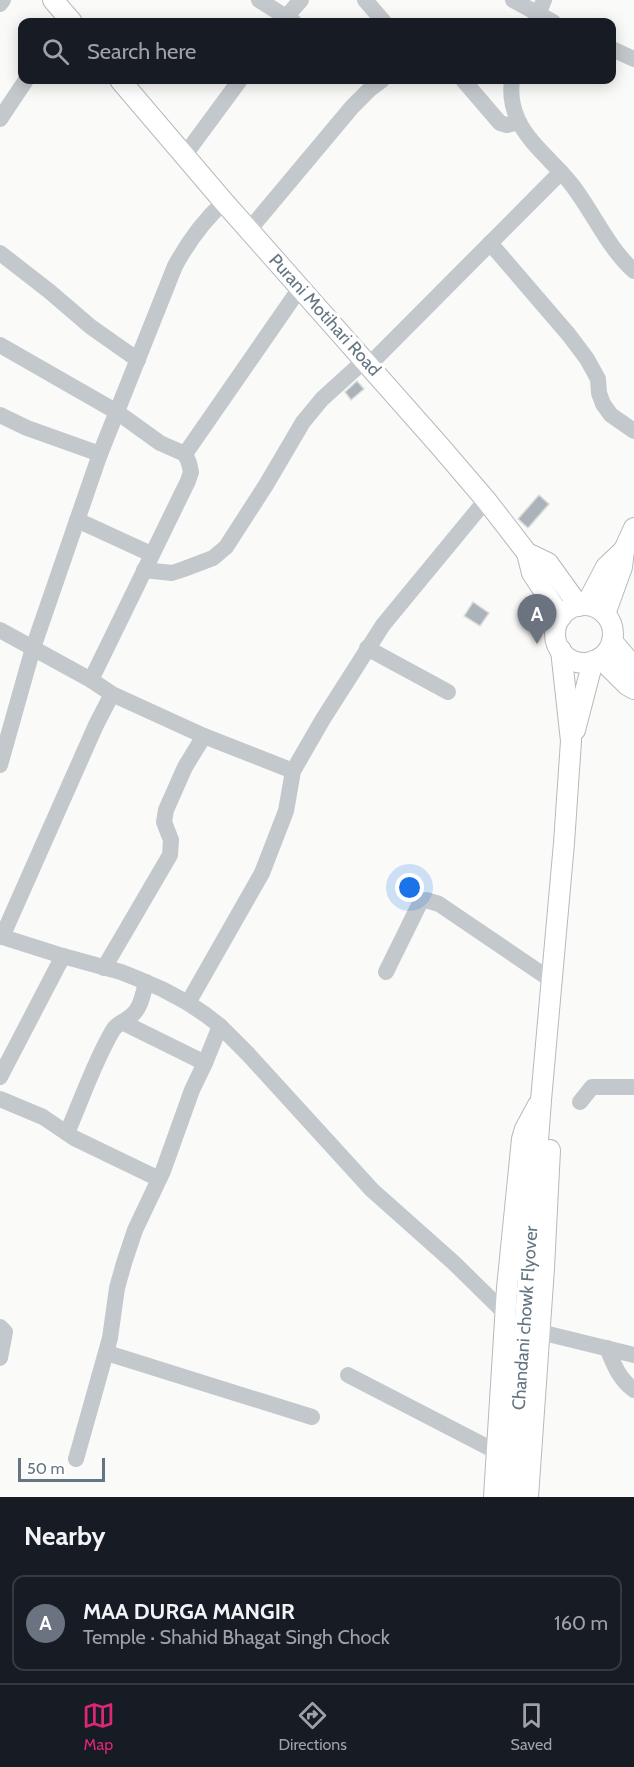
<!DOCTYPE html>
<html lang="en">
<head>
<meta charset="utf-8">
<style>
  :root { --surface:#171b24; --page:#242831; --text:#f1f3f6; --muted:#9ea1a6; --line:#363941; --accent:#db2777 }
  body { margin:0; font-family:Cabin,sans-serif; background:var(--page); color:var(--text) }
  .scale { position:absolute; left:18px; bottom:15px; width:87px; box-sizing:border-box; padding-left:6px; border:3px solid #657683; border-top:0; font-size:16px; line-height:21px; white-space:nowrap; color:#657683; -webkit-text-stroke:4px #fff; paint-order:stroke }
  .you { position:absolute; left:410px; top:888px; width:21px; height:21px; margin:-15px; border:4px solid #fff; border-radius:50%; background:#1a73e8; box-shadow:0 0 0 9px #1a73e833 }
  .badge { display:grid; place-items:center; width:39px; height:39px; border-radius:50%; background:var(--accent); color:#fff; font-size:20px; font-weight:700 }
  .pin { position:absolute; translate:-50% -50px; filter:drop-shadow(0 2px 3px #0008) }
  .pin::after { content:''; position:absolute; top:32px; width:21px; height:18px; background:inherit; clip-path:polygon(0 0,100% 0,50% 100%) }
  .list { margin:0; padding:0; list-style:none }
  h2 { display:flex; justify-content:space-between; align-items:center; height:78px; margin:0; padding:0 24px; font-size:26px }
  h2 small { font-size:20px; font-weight:400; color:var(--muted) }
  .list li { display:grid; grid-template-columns:39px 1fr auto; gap:18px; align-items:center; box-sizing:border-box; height:96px; margin:0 12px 12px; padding:0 12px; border:2px solid var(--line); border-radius:12px }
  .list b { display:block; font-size:22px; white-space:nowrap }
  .list p { margin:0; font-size:20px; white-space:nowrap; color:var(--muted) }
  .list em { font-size:20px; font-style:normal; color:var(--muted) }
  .icon { flex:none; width:33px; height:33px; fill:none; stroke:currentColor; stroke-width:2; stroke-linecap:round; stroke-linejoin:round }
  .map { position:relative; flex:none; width:634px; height:1497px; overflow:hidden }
  .search { position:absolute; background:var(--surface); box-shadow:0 3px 15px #0003; left:18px; right:18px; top:18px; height:66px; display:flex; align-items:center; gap:15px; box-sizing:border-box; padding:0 21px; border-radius:12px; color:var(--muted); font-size:22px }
  .sheet { height:186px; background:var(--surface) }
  nav { display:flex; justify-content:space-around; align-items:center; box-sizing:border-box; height:84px; border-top:2px solid var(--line); background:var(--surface); font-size:16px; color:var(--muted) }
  nav a { display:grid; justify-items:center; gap:3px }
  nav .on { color:var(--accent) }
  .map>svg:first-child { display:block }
  .building { fill:#aab3b9; stroke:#dcdcda; stroke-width:1.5 }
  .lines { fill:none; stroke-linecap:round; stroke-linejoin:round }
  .major-casing { stroke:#b5babe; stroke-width:22 }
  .minor { stroke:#c3c8cc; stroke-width:16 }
  .major { stroke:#fff; stroke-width:20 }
  .labels { text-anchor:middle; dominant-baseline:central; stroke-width:6; stroke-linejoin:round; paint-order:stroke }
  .street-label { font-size:18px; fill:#657683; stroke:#fff }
</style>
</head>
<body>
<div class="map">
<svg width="634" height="1497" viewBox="0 0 634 1497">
  <rect width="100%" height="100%" fill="#fafaf8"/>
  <g class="building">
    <path d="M 357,381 L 364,389 L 351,400 L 345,392 Z"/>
    <path d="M 539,495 L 549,504 L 528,528 L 518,519 Z"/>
    <path d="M 473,602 L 489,613 L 480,626 L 464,616 Z"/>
  </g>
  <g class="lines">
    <g class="major-casing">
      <g id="major">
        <path d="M 53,0 L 72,22"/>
        <path d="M 120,80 L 224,202 L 438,444 L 486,500 L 527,553 L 548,563 L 579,606"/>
        <path d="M 527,553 L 532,573 L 561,617"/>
        <path d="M 586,605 L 606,567 L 624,550"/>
        <circle cx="584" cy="634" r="29"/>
        <path d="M 605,614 L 622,567 L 624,550 L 634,528"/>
        <path d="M 612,641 L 634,667"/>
        <path d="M 600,658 L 627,685 L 634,689"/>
        <path d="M 575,730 L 593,661"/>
        <path d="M 494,1497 L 507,1288 L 522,1139 L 525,1129 L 538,1105"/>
        <path d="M 512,1497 L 541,1100 L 564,843 L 571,741 L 561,650"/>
        <path d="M 528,1497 L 544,1268 L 550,1150"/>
      </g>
    </g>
    <g class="minor">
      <path d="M 259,0 L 294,22"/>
      <path d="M 365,0 L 384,22"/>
      <path d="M 513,0 L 553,22"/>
      <path d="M 0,4 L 3,0"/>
      <path d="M 286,17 L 301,0"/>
      <path d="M 535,22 L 544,0"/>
      <path d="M 612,49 L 634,59"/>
      <path d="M 463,80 L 500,123 L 507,125 L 519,122"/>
      <path d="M 512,80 C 510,94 512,107 518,120 C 530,145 555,163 572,185 C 593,212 608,248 634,271"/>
      <path d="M 0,119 L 26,80"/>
      <path d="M 184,156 L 240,80"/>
      <path d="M 249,230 L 352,107 L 370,89 L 382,80"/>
      <path d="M 490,243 L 569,335 L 587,359 L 598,379 L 599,393 L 603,404 L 611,415 L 634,431"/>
      <path d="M 0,253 L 49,291 L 91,327 L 138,360"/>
      <path d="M 0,345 L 117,412 L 160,443 L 185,454 L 189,463 L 191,472 L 188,481 L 91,680"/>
      <path d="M 369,365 L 561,172"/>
      <path d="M 0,415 L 27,428 L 100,454"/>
      <path d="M 185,454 L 300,288"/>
      <path d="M 77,520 L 151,554"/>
      <path d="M 144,570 L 172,573 L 184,569 L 213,558 L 226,547 L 266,485 L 303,422 L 322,399 L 365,360"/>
      <path d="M 0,630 L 91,680 L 112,694 L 204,736 L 293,771"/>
      <path d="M 367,648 L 448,692"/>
      <path d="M 0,765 L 33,648 L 100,454 L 175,266 C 188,242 203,221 224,202"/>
      <path d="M 0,936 L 63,956 L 121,972 L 141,980 L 162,989 L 188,1003 L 206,1015 L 220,1026 L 248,1054 L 372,1190 L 454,1263 L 506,1314"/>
      <path d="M 2,937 L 96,725 L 112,694"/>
      <path d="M 104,968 L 170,855 L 171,840 L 164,822 L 166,810 L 185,767 L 204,736"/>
      <path d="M 386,972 L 418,907 L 421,902 L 426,900 L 439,904 L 551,980"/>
      <path d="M 188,1003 L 262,873 L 286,811 L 293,771 L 323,719 L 383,625 L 486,500"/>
      <path d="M 122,1022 L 205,1063"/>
      <path d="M 0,1077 L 63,956"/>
      <path d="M 0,1099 L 43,1117 L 74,1138 L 159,1179"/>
      <path d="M 580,1102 L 592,1087 L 634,1087"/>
      <path d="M 67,1133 C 81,1101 95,1060 113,1030 C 118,1022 125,1022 131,1016 C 141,1008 143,994 146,982"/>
      <path d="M 0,1327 L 5,1332 L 0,1358"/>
      <path d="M 540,1332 L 634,1355"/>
      <path d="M 607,1348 C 614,1365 619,1379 634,1390"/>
      <path d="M 107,1353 L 312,1417"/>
      <path d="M 348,1375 L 497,1452"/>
      <path d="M 76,1459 L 110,1338 L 117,1288 L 124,1263 L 135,1230 L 163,1171 L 192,1090 L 205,1063 L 220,1026"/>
    </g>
    <use href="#major" class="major"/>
  </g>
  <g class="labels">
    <g class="street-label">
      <text transform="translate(325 315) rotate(48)">Purani Motihari Road</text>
      <text transform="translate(525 1318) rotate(-86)">Chandani chowk Flyover</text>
    </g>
  </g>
</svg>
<div class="scale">50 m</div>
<div class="you"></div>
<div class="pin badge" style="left:537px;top:644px;background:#6b7280">A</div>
<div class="search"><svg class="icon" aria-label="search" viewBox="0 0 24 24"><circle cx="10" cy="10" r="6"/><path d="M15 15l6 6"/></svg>Search here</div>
</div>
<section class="sheet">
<h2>Nearby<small></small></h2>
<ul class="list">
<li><span class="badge" style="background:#6b7280">A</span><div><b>MAA DURGA MANGIR</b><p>Temple · Shahid Bhagat Singh Chock</p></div><em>160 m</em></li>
</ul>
</section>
<nav>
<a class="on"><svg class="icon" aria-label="map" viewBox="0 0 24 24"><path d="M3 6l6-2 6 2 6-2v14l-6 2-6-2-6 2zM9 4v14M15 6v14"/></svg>Map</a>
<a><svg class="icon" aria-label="directions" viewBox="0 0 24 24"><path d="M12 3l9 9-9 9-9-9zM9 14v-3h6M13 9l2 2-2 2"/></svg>Directions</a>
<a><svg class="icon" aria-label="saved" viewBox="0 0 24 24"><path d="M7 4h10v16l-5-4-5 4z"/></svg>Saved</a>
</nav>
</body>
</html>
